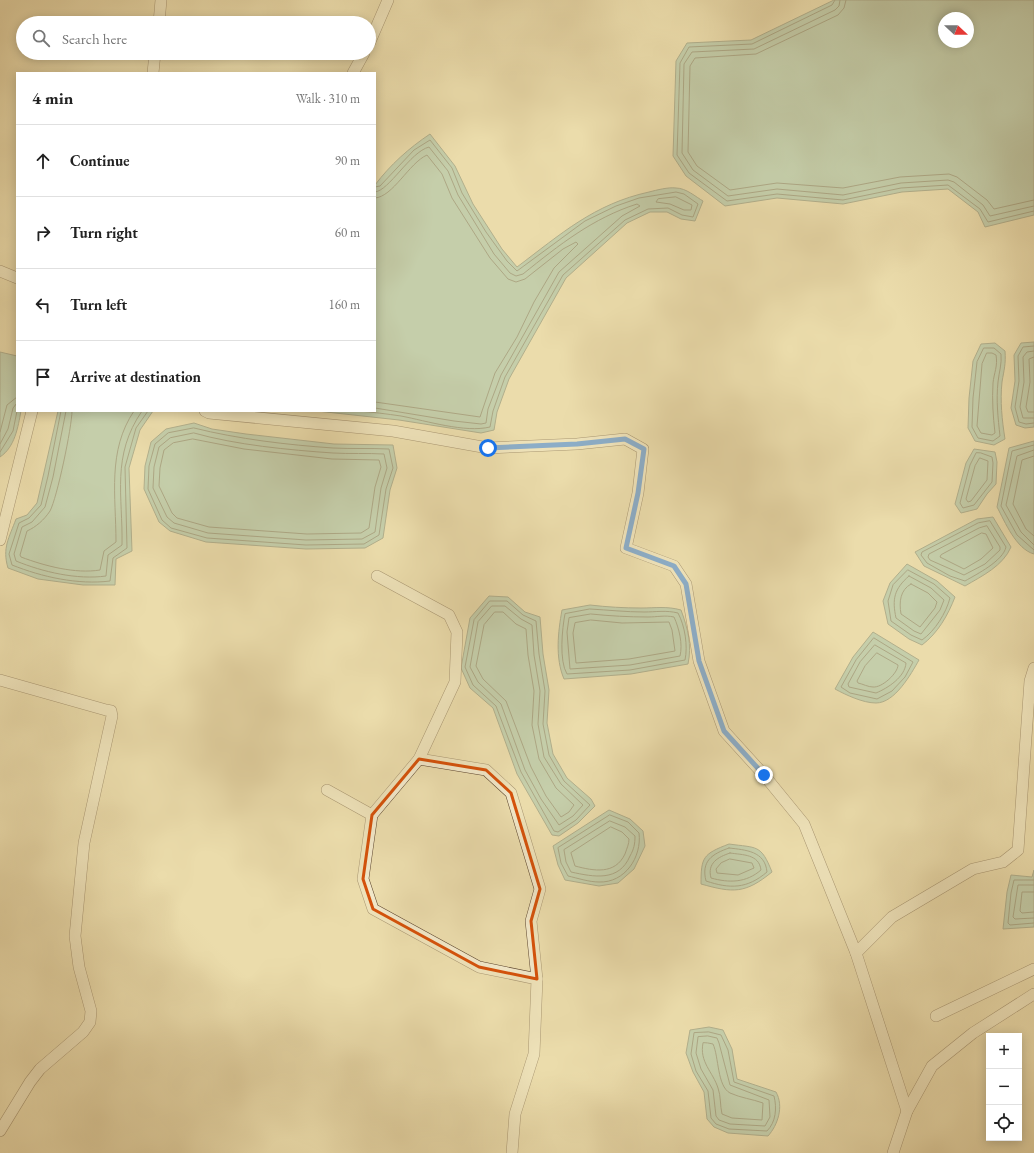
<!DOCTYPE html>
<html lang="en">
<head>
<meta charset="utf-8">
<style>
  :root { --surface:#fff; --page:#f6f6f6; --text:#222; --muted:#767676; --line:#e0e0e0 }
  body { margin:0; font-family:"EB Garamond",serif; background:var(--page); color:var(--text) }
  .controls { position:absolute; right:12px; bottom:12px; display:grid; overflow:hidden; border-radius:0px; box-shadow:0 2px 10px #0003 }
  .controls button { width:36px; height:36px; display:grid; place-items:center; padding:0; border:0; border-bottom:1px solid var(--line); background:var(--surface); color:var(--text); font:20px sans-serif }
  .compass { position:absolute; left:938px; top:12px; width:36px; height:36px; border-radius:50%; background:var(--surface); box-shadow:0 2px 10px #0003; rotate:112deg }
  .stop { position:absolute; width:12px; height:12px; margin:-9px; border:3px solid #1a73e8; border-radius:50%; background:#fff }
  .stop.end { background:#1a73e8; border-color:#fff; box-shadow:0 1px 4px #0008 }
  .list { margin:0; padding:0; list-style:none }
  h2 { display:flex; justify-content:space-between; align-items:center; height:52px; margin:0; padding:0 16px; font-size:17px }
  h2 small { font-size:13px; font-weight:400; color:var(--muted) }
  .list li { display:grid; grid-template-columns:26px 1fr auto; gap:12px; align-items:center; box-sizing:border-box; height:72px; padding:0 16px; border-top:1px solid var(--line) }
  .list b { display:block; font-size:15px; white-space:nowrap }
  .list em { font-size:13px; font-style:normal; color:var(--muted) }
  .icon { flex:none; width:22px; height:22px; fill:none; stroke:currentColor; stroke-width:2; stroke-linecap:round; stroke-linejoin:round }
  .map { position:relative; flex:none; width:1034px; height:1153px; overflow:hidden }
  .search { position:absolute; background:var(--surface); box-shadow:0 2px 10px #0003; left:16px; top:16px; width:360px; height:44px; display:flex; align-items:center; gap:10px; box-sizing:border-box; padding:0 14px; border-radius:22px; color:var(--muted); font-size:15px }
  .panel { position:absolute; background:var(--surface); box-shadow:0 2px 10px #0003; left:16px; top:72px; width:360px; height:340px; border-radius:0px }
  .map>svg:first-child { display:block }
  .water { fill:#98bca8; stroke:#6c7866; fill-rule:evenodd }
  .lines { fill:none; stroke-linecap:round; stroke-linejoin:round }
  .shore { stroke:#626756; stroke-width:1 }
  .street-casing { stroke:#5b442d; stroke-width:12 }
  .street { stroke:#f2e8c9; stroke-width:11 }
  .route { stroke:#1a73e8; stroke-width:5 }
  .marked { fill:none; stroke:#d5520b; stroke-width:3; stroke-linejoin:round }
</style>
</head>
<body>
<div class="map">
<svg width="1034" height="1153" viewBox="0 0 1034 1153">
  <rect width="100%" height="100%" fill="#ebdcac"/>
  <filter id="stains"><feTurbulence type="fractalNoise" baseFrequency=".005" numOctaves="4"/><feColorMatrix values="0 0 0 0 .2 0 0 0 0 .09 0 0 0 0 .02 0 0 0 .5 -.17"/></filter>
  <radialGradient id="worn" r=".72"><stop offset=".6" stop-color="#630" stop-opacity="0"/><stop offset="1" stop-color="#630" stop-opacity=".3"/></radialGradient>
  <g class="water">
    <path d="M 834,0 L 1034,0 L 1034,215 L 985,227 L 978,212 L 948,189 L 902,192 L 843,204 L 777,198 L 725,206 L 686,176 L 673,156 L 676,61 L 687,43 L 751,40 ZM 944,18 L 968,18 L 968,42 L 944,42 Z"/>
    <path d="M 430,134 L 455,166 L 473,204 L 502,249 L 517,267 C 561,234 594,204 649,192 C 657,190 668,187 676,188 C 686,188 696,197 703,201 L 695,221 L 681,219 L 667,212 L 650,212 L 627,223 L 566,278 L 509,379 L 497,412 L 494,430 L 481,433 L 399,420 L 317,411 L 375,411 L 375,185 C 390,165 409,148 430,134 Z"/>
    <path d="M 1034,342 L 1034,427 L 1025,428 L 1016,425 L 1011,408 L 1015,381 L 1014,355 L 1021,343 Z"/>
    <path d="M 995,343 L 1005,351 C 1006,364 1004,370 1002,382 C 1000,401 1002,420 1005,439 L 994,445 L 975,441 L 968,428 L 969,398 L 973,361 L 981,344 Z"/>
    <path d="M 0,352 L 17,356 L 17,411 L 21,411 C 18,427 15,447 0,457 Z"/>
    <path d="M 58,411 L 153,411 L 140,430 L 129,468 L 132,551 L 116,559 L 115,585 L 83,585 L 38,579 L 8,568 C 2,548 9,538 16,519 L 27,515 L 37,503 Z"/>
    <path d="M 194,423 L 212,429 L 246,434 L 334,444 L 393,445 L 397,468 L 390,490 L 383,538 L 365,548 L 306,549 L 206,542 L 170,531 L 159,522 L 144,489 L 145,466 L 151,442 L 166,429 Z"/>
    <path d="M 1034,441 L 1034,554 C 1016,549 1005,522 997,507 L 1009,448 Z"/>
    <path d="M 974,449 L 995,452 L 997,462 L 996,484 L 987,494 L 977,509 L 961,513 L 955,504 L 966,463 Z"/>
    <path d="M 993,517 L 1011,547 C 1003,566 982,576 965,586 L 924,566 L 915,552 L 977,519 Z"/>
    <path d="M 907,564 L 937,581 L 955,597 C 948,615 938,633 922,645 L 909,639 L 888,624 L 883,601 L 890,583 Z"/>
    <path d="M 489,596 L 508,597 L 525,612 L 540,617 L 543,654 L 549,690 L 547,723 L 553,754 L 567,778 L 591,799 L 595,806 L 578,823 L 559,836 L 552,835 L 517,774 L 493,708 L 470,688 L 461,668 L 470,618 Z"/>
    <path d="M 590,605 C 607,607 624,608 641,608 C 655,608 667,606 681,610 C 688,629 692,645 688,664 L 631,674 L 564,679 C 555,658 558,632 562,610 Z"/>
    <path d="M 873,632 L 919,660 C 911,674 895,703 876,703 C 863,703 846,695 835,689 L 853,657 Z"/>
    <path d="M 609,810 L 630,819 L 643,831 L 645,846 L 634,869 L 618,883 L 599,886 L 565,880 L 558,865 L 553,846 Z"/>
    <path d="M 729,844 C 757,848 761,844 772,872 C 745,894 733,893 701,884 C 701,857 703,854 729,844 Z"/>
    <path d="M 1034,870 L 1034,927 L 1003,929 L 1007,892 L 1011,875 L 1032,877 Z"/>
    <path d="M 709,1027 L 723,1030 L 732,1049 L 737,1079 L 776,1092 C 784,1106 778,1125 768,1136 L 728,1133 L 714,1127 L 707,1119 L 704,1092 L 693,1072 L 686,1053 L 690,1030 Z"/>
  </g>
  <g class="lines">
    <g class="shore">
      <path d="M 835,0 L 832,5 L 752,44 L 689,47 L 680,63 L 677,155 L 689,173 L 727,201 L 777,194 L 843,200 L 901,188 L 948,185 L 980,209 L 988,222 L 1034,211"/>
      <path d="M 840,0 L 839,6 L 835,10 L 754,49 L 692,52 L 684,64 L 682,153 L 693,170 L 728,196 L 777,189 L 843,195 L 901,183 L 948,180 L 954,182 L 983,205 L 990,216 L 1034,206"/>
      <path d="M 846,0 L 844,8 L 838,15 L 756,54 L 695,58 L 690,66 L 688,152 L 697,166 L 730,190 L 777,183 L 843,188 L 900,177 L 949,174 L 957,177 L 987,200 L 994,209 L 1034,200"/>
      <path d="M 375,192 C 389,191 410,152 429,147 L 448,171 L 458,195 L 494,254 L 510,273 L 516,276 L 523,274 C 559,245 593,218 637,204 L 640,206 L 622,216 L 559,272 L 501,375 L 488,409 L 486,423 L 481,424 L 454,421 L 375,408"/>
      <path d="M 676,197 L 692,205 L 691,210 L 684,210 L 670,204 L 656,202 L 658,199 Z"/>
      <path d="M 375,198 C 393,197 409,163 427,155 L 442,174 L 452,198 L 490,258 L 508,279 L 516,282 L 525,279 L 563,249 L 576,242 L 578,244 L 554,268 L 534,302 L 517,337 L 495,373 L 480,417 L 375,402"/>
      <path d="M 1034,346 L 1023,347 L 1018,356 L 1019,381 L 1015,407 L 1019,422 L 1026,424 L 1034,423"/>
      <path d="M 984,348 L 994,348 L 1001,354 C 1002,364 999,372 998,382 C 996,400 998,418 1000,436 L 993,441 L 978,438 L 972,427 L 973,398 L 977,362 Z"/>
      <path d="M 1034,351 L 1027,352 L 1023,357 L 1024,382 L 1020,407 L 1023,418 L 1034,418"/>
      <path d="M 987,353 L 992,353 L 996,355 C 998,366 994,373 993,383 C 992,400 993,416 995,433 L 992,435 L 981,433 L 977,426 L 982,364 Z"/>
      <path d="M 1034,357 L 1029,359 L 1030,382 L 1026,407 L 1028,412 L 1034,412"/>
      <path d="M 61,411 L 48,476 L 41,505 L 29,518 L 19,523 L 9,554 L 12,565 C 42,577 78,585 110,581 L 113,558 L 127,548 L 125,467 L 136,428 L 148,411"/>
      <path d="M 66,411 L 53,477 L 45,507 L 32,522 L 22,527 L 14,554 L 16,561 C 43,572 77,580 106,576 L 108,555 L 122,545 C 123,496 111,456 142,411"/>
      <path d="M 72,411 C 72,427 57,498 50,511 C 44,520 36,527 27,531 L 20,555 L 21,557 C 45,566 75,574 100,570 L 104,551 L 116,542 C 116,496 107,451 134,411"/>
      <path d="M 358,411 C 372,412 387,414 401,416 C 427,421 465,433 490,427 L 493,411 L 505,377 L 563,275 L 625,220 L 648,209 L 668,208 L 682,215 L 693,217 L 698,204 L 684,194 L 676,192 L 639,198 L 616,206 L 585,221 L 517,271 L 507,261 L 486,232 L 462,193 L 452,168 L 430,140 L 414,150 L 380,186 L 375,187"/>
      <path d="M 194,428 C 238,439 288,445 333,448 C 352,449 370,448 389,449 L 393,468 L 386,489 L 379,535 L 364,544 L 306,545 L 207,538 L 171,528 L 162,520 L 148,489 L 149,466 L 155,444 L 168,433 Z"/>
      <path d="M 0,432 L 7,405 L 17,397"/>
      <path d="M 194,433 C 236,445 289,450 333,453 C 350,454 367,453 384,454 L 387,468 L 381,488 L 375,532 L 362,539 L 306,540 L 208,533 L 174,523 L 167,517 L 153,488 L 154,467 L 159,447 L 170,438 Z"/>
      <path d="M 193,439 L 244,449 L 332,459 L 379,460 L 381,467 L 375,487 L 369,528 L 361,533 L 307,534 L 209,527 L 177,518 L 172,513 L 159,486 L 160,468 L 164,450 L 173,443 Z"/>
      <path d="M 0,444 L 8,429 L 13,408 L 17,403"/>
      <path d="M 1034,445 L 1012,451 L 1001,506 L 1017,535 L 1034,550"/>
      <path d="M 1034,450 L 1017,456 L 1006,505 L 1021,532 L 1034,545"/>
      <path d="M 0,452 L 13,431 L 17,411"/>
      <path d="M 981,453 L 992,457 L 993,463 L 992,482 L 974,505 L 963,508 L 960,503 L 970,465 L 976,453 Z"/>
      <path d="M 1034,456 L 1022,460 L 1013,504 L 1026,529 L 1034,536"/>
      <path d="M 980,458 L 988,461 L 987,480 L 971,501 L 968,502 L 966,499 L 975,466 Z"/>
      <path d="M 990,521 L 1006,547 C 1003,561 977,574 965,581 L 950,576 L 927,563 L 921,555 L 922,552 L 978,523 Z"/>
      <path d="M 987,526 L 1000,547 L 1000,550 L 985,564 L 964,575 L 930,560 L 928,557 L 929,554 L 979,528 Z"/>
      <path d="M 982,533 L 986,534 L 993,548 L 981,559 L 964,569 L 940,557 L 941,555 Z"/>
      <path d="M 908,570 L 934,584 L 950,598 C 946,613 935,631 922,640 L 911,635 L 891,621 L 888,601 L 893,585 Z"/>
      <path d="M 909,576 L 931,588 L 944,600 L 940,610 L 921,634 L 914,631 L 896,618 C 892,599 894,589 909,576 Z"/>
      <path d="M 911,584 L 928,593 L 937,602 L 935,608 L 920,627 L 901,614 C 899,602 900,590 911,584 Z"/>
      <path d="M 490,601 L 507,601 L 523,615 L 536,621 L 539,654 L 545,691 L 543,724 L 549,755 L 564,781 L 590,805 L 576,820 L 558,832 L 554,831 L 521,772 L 496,706 L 473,685 L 465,667 L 474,620 Z"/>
      <path d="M 492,606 L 505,606 L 521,619 L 532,625 L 534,655 L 540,691 L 538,724 L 544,757 L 561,784 L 583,805 L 573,816 L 559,825 L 541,799 L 525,770 L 501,704 L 478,682 L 470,667 L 478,622 Z"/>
      <path d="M 590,609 C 608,610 626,612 644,612 C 656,612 666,610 678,613 C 685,626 688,646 685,660 L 630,670 L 567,674 C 559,661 562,629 565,614 Z"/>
      <path d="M 495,612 L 503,612 L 516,624 L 526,629 L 528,655 L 534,691 L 532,725 L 539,759 L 556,788 L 574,805 L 569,812 L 561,817 L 546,796 L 531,767 L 506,701 L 483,679 L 476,666 L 484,625 Z"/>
      <path d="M 591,614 C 610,616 629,617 648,617 C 657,617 665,615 674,617 C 679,628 683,644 680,656 L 630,665 L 570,669 L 567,632 L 569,618 Z"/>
      <path d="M 591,620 L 622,623 L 669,622 L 672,630 L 675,651 L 629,659 L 576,663 L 573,633 L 575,623 Z"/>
      <path d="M 874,638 L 913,662 L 905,677 L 892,691 L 877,699 L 850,693 L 841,687 L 856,660 Z"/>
      <path d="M 875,645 L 906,663 C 905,677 888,688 876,693 L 849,687 L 848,684 L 860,662 Z"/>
      <path d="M 877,653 L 898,665 C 898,673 882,688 873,687 C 868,687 863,684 858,683 L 857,681 L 865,666 Z"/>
      <path d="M 610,815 L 628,822 L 639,833 C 642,857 625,883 599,882 C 589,882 577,878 568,876 L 561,863 L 558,848 Z"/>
      <path d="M 610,821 L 625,827 L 635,836 C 635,844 634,849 630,856 C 619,882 594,877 571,872 L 566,862 L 564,850 Z"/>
      <path d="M 611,827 L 622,832 L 629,839 C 629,844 627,848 625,854 C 615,875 594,871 575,866 L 571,853 Z"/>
      <path d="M 729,848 C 746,850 765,851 767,872 C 747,889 730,889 706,881 C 701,861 712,854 729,848 Z"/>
      <path d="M 730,853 C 743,855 759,854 761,870 C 746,883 729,883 711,878 C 707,863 718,857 730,853 Z"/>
      <path d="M 730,859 L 752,863 L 754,868 L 738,875 L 717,873 L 716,869 L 721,863 Z"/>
      <path d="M 1034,880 L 1014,880 L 1011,893 L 1008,923 L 1010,925 L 1034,923"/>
      <path d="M 1034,885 L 1018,885 L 1013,917 L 1015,919 L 1034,918"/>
      <path d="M 1034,892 L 1022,892 L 1020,911 L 1022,913 L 1034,912"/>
      <path d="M 709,1032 L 721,1035 L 728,1050 L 734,1082 L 774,1096 C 777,1108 776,1122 767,1131 L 729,1129 L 716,1124 L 711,1118 L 708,1091 L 696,1071 L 691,1054 L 694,1033 Z"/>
      <path d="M 708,1036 L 717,1038 L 719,1043 L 730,1085 L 769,1100 L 770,1117 L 765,1126 L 730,1124 L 719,1120 L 716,1116 L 713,1090 L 701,1069 L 696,1053 L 698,1037 Z"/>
      <path d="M 708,1043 L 713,1044 C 719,1057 717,1086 730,1093 C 741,1098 752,1099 763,1103 L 762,1120 L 732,1118 L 722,1114 C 720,1106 721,1096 718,1088 C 713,1072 699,1062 703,1043 Z"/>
    </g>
    <g class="street-casing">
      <g id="street">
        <path d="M 159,23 L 161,0"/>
        <path d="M 369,44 L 388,0"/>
        <path d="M 153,73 L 155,53"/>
        <path d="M 353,73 L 364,53"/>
        <path d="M 0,271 L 17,278"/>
        <path d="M 205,411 L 209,413 L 393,431 L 488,448 L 577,444 L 625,439 L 643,449 L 638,493 L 626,548 L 674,566 L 686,584 L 699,661 L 724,731 L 764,775 L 804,824 L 856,953"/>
        <path d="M 0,540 L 32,411"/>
        <path d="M 0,680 L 106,710 L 111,711 L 112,716 L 84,843 L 75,936 L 79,967 L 91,1011 L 90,1022 L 83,1032 L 40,1069 L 30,1082 L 0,1131"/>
        <path d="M 419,759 L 486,770 L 511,793 L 540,889 L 531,921 L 537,979"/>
        <path d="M 327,790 L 372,815 L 363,879 L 373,909 L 479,967 L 537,979 L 534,1054 L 515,1114 L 512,1153"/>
        <path d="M 372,815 L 419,759 L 455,682 L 457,632 L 449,615 L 377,576"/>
        <path d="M 936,1016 L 1034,969"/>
        <path d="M 907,1111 L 856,953 L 892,917 L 973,869 L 1003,862 L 1018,850 L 1030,681 L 1034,668"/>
        <path d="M 893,1153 L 907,1111 L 932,1066 L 973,1033 L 1034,994"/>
      </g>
    </g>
    <use href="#street" class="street"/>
  </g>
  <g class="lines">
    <path class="route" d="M 488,448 L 577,444 L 625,439 L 644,449 L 638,493 L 626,548 L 674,566 L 686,584 L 699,661 L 724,731 L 764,775"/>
  </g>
  <path d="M0 0H1034V1153H0ZM 419,759 L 486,770 L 511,793 L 540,889 L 531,921 L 537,979 L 479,967 L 373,909 L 363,879 L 372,815 Z" fill="#ebdcac" fill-opacity=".55" fill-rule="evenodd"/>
  <path class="marked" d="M 419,759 L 486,770 L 511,793 L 540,889 L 531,921 L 537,979 L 479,967 L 373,909 L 363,879 L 372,815 Z"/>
  <rect width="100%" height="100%" filter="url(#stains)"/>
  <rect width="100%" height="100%" fill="url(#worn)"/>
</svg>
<div class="controls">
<button>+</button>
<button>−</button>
<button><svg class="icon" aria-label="locate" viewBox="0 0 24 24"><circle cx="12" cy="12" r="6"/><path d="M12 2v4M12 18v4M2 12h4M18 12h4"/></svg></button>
</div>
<svg class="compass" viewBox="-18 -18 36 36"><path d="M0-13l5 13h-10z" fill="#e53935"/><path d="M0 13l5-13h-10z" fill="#767676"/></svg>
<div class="stop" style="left:488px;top:448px"></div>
<div class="stop end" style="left:764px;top:775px"></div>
<div class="search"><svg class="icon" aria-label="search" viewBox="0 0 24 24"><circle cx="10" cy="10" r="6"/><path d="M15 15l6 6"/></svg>Search here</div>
<section class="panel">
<h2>4 min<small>Walk · 310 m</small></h2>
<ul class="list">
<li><svg class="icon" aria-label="ahead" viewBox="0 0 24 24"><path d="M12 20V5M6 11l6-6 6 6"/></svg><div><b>Continue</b></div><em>90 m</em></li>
<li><svg class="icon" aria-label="right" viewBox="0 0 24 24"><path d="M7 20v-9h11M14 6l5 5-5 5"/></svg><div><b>Turn right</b></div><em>60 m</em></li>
<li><svg class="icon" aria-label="left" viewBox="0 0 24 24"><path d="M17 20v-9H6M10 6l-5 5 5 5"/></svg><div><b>Turn left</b></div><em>160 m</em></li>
<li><svg class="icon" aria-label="arrive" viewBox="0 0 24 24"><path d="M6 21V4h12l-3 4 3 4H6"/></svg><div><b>Arrive at destination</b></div></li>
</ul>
</section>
</div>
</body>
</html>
